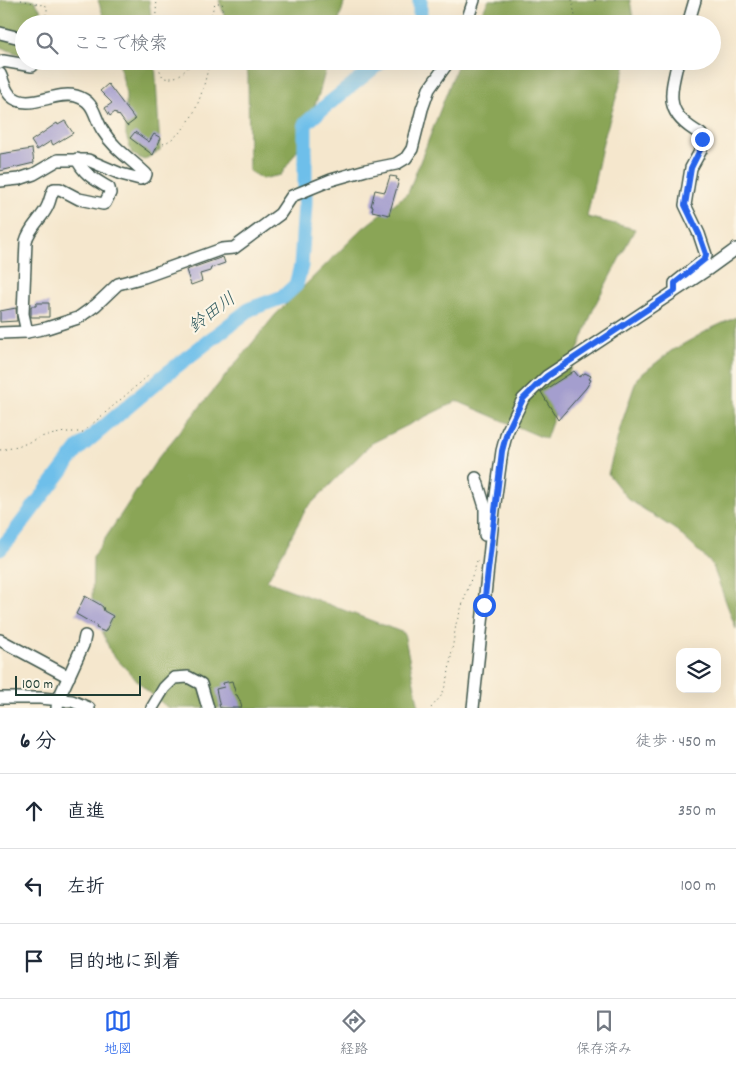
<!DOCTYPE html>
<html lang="ja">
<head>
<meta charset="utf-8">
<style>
  :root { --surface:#fff; --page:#f2f2f3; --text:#1f2937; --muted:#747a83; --line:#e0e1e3; --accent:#2563eb }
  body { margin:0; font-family:Dekko,"Klee One",sans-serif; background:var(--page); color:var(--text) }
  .controls { position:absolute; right:15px; bottom:15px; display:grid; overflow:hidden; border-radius:10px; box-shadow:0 5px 20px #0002 }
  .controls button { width:45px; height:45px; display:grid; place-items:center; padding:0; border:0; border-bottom:1px solid var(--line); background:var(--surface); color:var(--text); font:25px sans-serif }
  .scale { position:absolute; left:15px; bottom:12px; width:126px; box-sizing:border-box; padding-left:5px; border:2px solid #1f3d34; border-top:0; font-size:14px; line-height:18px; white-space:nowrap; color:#1f3d34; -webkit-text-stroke:4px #fcf5e5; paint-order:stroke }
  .stop { position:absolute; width:15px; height:15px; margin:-11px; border:4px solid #2563eb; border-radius:50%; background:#fff }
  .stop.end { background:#2563eb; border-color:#fff; box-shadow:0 1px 5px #0008 }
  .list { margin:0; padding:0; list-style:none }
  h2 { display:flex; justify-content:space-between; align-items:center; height:65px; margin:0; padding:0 20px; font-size:21px }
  h2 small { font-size:16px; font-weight:400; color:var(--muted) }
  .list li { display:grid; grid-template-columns:32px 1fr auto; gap:15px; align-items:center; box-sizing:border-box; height:75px; padding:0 20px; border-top:1px solid var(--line) }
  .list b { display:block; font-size:19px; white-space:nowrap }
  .list em { font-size:16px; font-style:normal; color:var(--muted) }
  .icon { flex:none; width:28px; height:28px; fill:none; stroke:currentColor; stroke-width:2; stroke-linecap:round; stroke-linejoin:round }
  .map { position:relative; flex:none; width:736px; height:708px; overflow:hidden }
  .search { position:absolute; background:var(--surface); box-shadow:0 5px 20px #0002; left:15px; right:15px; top:15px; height:55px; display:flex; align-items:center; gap:12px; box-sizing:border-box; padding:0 18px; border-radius:28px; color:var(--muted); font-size:19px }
  .sheet { height:290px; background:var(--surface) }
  nav { display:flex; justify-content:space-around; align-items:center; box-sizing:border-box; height:70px; border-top:1px solid var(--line); background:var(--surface); font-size:14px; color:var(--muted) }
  nav a { display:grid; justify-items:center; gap:2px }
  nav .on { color:var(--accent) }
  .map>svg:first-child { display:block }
  .forest { fill:#8aa557; stroke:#547146 }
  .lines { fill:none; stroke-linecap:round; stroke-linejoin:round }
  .river { stroke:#6ebfea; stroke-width:15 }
  .building { fill:#a49ece }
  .minor-casing { stroke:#3f564b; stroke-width:14 }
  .path { stroke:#3f564b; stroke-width:1; stroke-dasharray:1 4; stroke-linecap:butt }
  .minor { stroke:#fff; stroke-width:11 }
  .route { stroke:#2563eb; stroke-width:6 }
  .labels { text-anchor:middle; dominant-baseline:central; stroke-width:4.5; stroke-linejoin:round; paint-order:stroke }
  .water-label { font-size:18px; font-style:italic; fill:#335e62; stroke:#fcf5e5 }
</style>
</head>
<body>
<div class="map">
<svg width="736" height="708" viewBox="0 0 736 708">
  <rect width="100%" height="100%" fill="#fcf5e5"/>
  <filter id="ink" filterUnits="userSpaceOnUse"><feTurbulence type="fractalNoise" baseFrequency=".02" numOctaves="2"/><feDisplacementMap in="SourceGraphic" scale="10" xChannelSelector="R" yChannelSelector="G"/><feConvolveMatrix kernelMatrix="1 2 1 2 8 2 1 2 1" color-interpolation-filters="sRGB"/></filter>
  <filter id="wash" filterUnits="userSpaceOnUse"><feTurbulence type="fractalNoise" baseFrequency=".0096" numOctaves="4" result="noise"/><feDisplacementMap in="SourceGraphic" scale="20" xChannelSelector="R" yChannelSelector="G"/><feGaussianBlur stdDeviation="1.12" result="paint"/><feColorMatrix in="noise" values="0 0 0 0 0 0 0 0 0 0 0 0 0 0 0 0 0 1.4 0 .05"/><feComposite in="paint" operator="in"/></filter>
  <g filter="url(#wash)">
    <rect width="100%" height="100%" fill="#f5e7cd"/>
    <g class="forest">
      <path d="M 0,0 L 34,0 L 50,24 L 24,24 L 24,54 L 21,55 L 0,47 Z"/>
      <path d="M 98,0 L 149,0 L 152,24 L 106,24 Z"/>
      <path d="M 219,0 L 345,0 L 338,24 L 227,24 Z"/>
      <path d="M 489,0 L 630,0 L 634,24 L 475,24 Z"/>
      <path d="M 119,61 L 155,61 L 160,150 L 144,160 L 132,154 L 126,135 L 126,94 Z"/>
      <path d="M 242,61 L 328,61 L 319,94 L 298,149 L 281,175 L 262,179 L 249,171 L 248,75 Z"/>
      <path d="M 459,61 L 627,61 L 603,142 L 587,217 L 635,229 L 595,305 L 567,378 L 546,439 L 457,401 L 372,443 L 306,509 L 267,581 L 404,633 L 419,708 L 168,708 L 144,688 L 111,653 L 92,606 L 93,557 L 158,458 L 276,314 L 363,228 L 408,193 Z"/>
      <path d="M 736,317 L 736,629 L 712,564 L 676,530 L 628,499 L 608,474 L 621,425 L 637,378 L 671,351 L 712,328 Z"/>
    </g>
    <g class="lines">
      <g class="river">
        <path d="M 418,24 L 420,20 L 420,0"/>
        <path d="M 0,549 L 11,537 L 78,449 L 165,375 L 250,309 L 283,297 L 296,285 L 301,266 L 305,204 L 305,124 L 322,109 L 382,61"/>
      </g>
    </g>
    <g id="blocks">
      <g class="building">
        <path d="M 108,84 L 134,118 L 135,120 L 127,126 L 119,115 L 118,116 L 115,112 L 110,116 L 105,108 L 112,103 L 100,91 Z"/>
        <path d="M 65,121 L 73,133 L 53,145 L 51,141 L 37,150 L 31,141 L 57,123 L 58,125 Z"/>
        <path d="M 135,132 L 149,142 L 154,134 L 161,138 L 153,155 L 130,138 Z"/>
        <path d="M 32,149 L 34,163 L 0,171 L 0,154 Z"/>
        <path d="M 390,176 L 397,177 L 396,179 L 399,180 L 389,215 L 372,211 L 373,206 L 371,206 L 375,190 L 385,192 Z"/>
        <path d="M 223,257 L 225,263 L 211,268 L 210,271 L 200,274 L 202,281 L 191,285 L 186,270 Z"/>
        <path d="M 36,303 L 49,303 L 49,317 L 31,317 L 31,306 L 36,306 Z"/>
        <path d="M 16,308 L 17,321 L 0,322 L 0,311 Z"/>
        <path d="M 574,371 L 579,377 L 585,373 L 591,376 L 589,379 L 591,380 L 586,388 L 558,420 L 541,392 Z"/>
        <path d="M 85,596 L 99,604 L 103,607 L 104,611 L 113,616 L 105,632 L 96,628 L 97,626 L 76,614 Z"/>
        <path d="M 232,681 L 236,695 L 237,695 L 240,701 L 242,708 L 220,708 L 216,689 L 224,687 L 223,683 Z"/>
      </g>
    </g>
  </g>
  <g filter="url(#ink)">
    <use href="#blocks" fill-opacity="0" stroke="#3f564b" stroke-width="1"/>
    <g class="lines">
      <g class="minor-casing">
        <g id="minor">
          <path d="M 466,24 L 474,0"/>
          <path d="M 688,24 L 695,0"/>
          <path d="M 0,33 L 24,39"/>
          <path d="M 0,63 L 3,61 L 32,66 L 37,61"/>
          <path d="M 0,74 C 3,80 5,90 10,95 C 28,113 54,90 76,96 C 96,102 93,116 103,131 C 114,149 131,159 146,174 L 145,177 L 140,179 L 121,174 L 88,160 L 58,160 L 34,174 L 19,179 L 0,181"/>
          <path d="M 675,287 L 675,283 L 705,259 L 706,255 L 699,234 L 685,205 L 691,168 L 701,150 L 701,134 C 665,114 669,98 678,61"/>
          <path d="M 27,332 L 23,314 L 26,241 C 30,226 43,218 48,205 C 51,198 50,196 54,189 L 60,189 L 79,199 L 103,204 L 105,203 L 110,193 L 109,188 C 96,180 83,174 77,159"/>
          <path d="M 0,333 L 27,332 L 47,328 L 78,318 L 96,305 L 118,284 L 144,277 L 222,249 L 234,248 L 280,214 L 292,196 L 331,180 L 366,170 L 396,164 L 406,158 L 412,149 L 422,109 L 429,89 L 449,61"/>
          <path d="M 476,478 L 485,507 L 485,535"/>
          <path d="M 0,640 L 69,677"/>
          <path d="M 0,698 L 40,698 L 72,701 L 89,708"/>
          <path d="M 57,708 L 58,700 L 83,645 L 85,636"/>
          <path d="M 152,708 L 164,688 L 174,678 L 188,677 L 201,684 L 208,708"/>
          <path d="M 473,708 L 494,510 L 502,451 L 507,432 L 523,399 L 547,376 L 707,270 L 736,249"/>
        </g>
      </g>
      <g class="path">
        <path d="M 21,0 L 47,6 L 47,13 L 40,24"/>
        <path d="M 595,0 L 595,5"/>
        <path d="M 155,24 L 157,0"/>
        <path d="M 208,24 L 215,3 L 222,3 L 223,6 L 219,24"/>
        <path d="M 571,24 L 574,21 L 575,16 L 572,0"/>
        <path d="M 157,61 L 161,74 L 164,78 C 177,80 186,71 193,61"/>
        <path d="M 163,144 C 195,129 202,93 210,61"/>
        <path d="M 0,450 L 18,447 L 40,437 L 65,432 L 83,432 L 149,375"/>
        <path d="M 431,708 L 442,695 L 448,677 L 456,624 L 478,558"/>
      </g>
      <use href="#minor" class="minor"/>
    </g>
  </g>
  <g class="lines" filter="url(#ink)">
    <path class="route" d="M 484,605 L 502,451 L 507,432 L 523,399 L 535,387 L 547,376 L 675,291 L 675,283 L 705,259 L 706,254 L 699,234 L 685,205 L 691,168 L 700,150 L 702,139"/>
  </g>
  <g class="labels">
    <g class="water-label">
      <text transform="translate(213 314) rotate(-37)">鈴田川</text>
    </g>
  </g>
</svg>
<div class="controls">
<button><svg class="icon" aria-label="layers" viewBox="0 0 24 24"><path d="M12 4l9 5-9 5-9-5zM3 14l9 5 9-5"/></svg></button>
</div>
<div class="scale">100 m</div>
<div class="stop" style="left:484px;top:605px"></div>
<div class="stop end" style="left:702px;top:139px"></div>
<div class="search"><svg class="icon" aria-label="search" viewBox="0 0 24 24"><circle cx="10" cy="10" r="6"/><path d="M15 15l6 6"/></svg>ここで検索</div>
</div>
<section class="sheet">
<h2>6 分<small>徒歩 · 450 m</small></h2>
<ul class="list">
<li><svg class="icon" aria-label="ahead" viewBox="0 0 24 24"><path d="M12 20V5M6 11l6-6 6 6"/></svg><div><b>直進</b></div><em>350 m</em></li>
<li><svg class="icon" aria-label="left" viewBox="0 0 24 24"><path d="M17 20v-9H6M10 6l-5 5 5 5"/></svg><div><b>左折</b></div><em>100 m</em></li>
<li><svg class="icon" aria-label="arrive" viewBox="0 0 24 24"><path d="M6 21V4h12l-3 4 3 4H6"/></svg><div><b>目的地に到着</b></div></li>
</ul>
</section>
<nav>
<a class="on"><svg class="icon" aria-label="map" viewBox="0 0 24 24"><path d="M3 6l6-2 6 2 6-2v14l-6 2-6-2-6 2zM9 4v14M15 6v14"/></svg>地図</a>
<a><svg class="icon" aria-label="directions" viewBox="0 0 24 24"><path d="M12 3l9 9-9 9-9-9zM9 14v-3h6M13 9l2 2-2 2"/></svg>経路</a>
<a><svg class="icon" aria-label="saved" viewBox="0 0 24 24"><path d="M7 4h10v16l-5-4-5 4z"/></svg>保存済み</a>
</nav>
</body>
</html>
